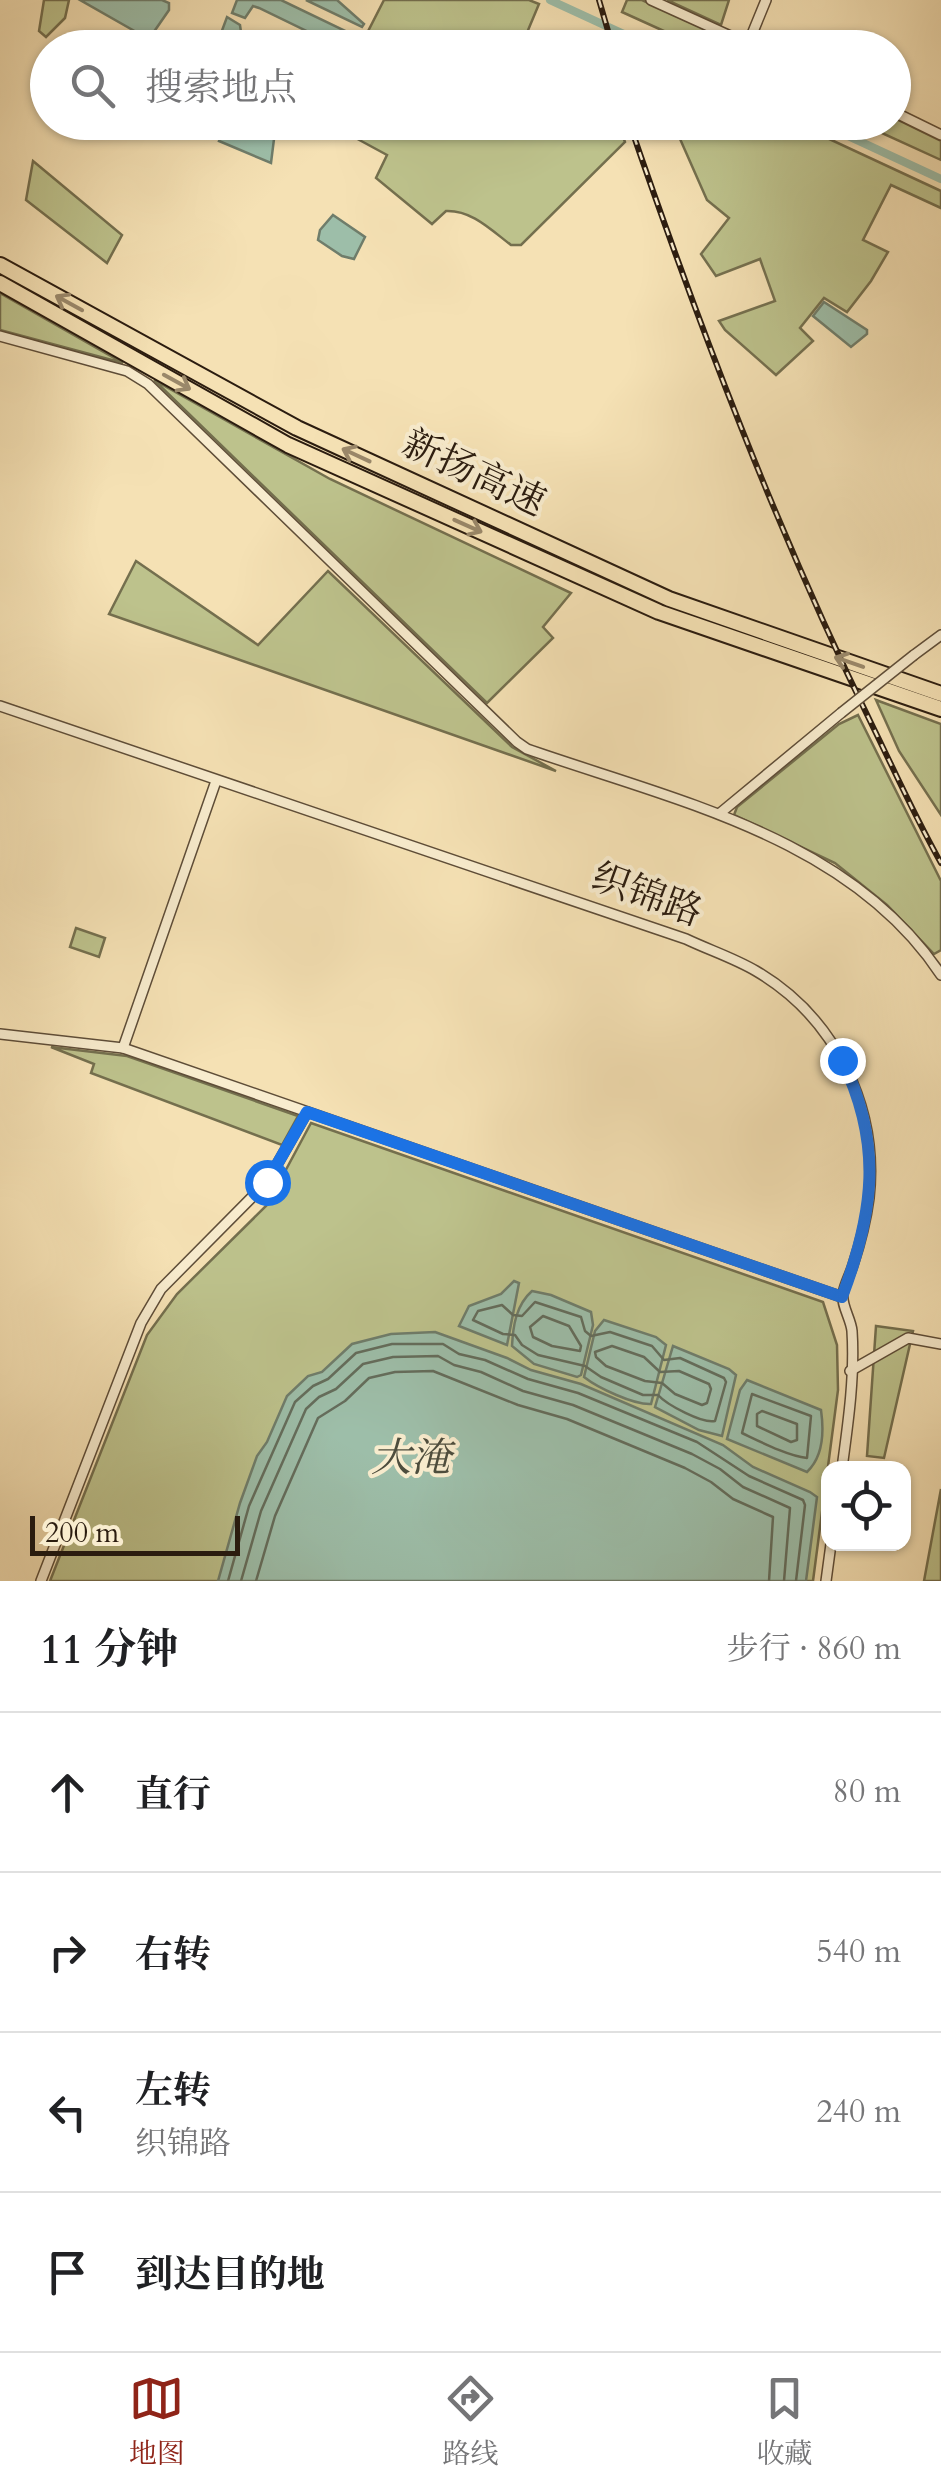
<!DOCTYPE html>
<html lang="zh">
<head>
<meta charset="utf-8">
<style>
  :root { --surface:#fff; --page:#f6f6f6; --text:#202124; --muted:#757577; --line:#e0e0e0; --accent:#8f2418 }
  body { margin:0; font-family:Cardo,"Noto Serif SC",serif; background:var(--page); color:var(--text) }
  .controls { position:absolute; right:30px; bottom:30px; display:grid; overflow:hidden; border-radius:20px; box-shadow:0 2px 8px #0004 }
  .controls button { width:90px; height:90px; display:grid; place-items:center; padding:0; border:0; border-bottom:2px solid var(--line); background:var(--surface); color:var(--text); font:50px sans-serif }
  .scale { position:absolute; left:30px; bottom:25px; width:210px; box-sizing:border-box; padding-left:10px; border:5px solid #2b1c0f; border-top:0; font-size:28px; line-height:35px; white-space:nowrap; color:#2b1c0f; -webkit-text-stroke:8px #f8ecce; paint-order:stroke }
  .stop { position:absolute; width:30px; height:30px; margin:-22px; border:8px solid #1a73e8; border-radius:50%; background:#fff }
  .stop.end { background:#1a73e8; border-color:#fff; box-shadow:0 2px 10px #0008 }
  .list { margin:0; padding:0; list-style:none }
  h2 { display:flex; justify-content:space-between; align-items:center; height:130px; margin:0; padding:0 40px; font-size:42px }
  h2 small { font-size:32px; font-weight:400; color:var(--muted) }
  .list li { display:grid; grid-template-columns:65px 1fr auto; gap:30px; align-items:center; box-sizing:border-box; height:160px; padding:0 40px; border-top:2px solid var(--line) }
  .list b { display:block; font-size:38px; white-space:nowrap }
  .list p { margin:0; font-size:32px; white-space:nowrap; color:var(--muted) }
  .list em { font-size:32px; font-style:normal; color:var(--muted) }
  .icon { flex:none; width:55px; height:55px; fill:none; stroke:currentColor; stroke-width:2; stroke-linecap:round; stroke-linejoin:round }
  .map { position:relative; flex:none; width:941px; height:1581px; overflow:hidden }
  .search { position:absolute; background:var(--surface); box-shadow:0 2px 8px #0004; left:30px; right:30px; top:30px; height:110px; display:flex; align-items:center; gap:25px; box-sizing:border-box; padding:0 35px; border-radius:55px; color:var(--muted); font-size:38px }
  .sheet { height:770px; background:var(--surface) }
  nav { display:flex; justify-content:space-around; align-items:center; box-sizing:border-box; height:140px; border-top:2px solid var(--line); background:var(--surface); font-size:28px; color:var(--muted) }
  nav a { display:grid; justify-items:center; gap:5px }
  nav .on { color:var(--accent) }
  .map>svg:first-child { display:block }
  .green { fill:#bdc28c; stroke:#746f4e; stroke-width:2.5 }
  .water { fill:#9dbea9; stroke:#6f7d6b; stroke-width:2.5 }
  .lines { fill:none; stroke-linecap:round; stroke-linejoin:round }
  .shore { stroke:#646d5c; stroke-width:2.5 }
  .canal { stroke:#9dbea9; stroke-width:8 }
  .minor-casing { stroke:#5e4d38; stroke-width:12 }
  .highway-casing { stroke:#2b1c0f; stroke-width:18 }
  .minor { stroke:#f8ecce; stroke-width:9 }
  .highway { stroke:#f5e1b4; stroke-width:14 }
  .rail-casing { stroke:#2b1c0f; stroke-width:6 }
  .rail { stroke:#f8ecce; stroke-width:2.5; stroke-dasharray:8; stroke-linecap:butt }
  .minor-bridge-casing { stroke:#5e4d38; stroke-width:12; stroke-linecap:butt }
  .minor-bridge { stroke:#f8ecce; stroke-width:9 }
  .oneway { stroke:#9a886a }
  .route { stroke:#1a73e8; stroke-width:12 }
  .labels { text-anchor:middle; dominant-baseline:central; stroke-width:8; stroke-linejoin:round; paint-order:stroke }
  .street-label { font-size:38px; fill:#2b1c0f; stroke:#f8ecce }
  .water-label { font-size:40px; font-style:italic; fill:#4d4d3d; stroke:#f8ecce }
</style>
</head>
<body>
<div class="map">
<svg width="941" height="1581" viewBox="0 0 941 1581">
  <rect width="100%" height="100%" fill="#f5e1b4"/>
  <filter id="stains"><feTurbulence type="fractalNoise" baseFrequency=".002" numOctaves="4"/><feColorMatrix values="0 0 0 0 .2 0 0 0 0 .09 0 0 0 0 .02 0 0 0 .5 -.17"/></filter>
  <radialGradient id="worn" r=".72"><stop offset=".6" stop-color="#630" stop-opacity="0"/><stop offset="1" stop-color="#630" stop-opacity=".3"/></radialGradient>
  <g class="green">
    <path d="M 44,0 L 69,0 L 65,18 L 46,37 L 39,31 Z"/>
    <path d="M 384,0 L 529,0 L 539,4 L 521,47 L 360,47 Z"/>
    <path d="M 627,0 L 642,0 L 744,47 L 699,47 L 622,12 Z"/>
    <path d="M 667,0 L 729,0 L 721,25 Z"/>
    <path d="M 894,118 L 941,141 L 941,160 L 860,123 L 894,122 Z"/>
    <path d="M 328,123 L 618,123 L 625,142 L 521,245 L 511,245 C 491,230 472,210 446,211 L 432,224 L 376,178 L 387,155 Z"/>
    <path d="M 673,123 L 795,123 L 941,191 L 941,208 L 891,185 L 863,240 L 888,252 L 871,281 L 847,312 L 824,298 L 800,328 L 813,341 L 776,375 L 725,330 L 719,321 L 775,301 L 760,259 L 716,276 L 701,254 L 729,218 L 707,200 Z"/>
    <path d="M 33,161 L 122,235 L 107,263 L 26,200 Z"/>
    <path d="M 0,293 L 123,363 L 0,330 Z"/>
    <path d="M 154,380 L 330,479 L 571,593 L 543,627 L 553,638 L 487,703 Z"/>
    <path d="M 136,561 L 258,645 L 328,571 L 512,747 L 556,771 L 109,614 Z"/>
    <path d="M 876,700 L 941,724 L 941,815 L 899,751 Z"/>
    <path d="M 858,715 L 941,881 L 941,950 L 934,954 L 887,905 L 835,863 L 734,815 L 737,807 L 839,724 Z"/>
    <path d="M 76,928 L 105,938 L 99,957 L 70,947 Z"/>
    <path d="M 51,1047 L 127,1056 L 298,1116 L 282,1145 L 91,1073 L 94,1064 Z"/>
    <path d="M 311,1123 L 823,1302 L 837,1345 L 838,1390 L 813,1581 L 50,1581 L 147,1335 L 177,1294 L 267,1205 Z"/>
    <path d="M 876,1326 L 913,1331 L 884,1458 L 867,1456 Z"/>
    <path d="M 941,1489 L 941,1581 L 924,1581 Z"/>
  </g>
  <g class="water">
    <path d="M 80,0 L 162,0 L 169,3 L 169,10 L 151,36 L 145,37 Z"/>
    <path d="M 237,0 L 281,0 L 358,37 L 359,41 L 356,47 L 328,47 L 329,42 L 259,8 L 253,6 L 245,18 L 232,13 Z"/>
    <path d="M 306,0 L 337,0 L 364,24 L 362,27 Z"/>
    <path d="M 227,17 L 240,25 L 242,39 L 251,37 L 288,47 L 221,47 L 217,44 Z"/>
    <path d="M 242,122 L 259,128 L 274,139 L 271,163 L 219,141 L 227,123 Z"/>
    <path d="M 333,215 L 365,237 L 354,259 L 342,256 L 318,240 L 320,230 Z"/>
    <path d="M 824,302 L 867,330 L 867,334 L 851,347 L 813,316 Z"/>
    <path d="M 514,1281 L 519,1283 L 507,1345 L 459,1326 L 469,1306 L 501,1294 Z"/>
    <path d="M 532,1291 L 551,1295 L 591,1312 L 593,1325 L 581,1375 L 577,1377 L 534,1364 L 512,1346 C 513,1326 516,1305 532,1291 Z"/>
    <path d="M 604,1320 L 656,1337 L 666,1345 L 651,1404 C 634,1405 598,1388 584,1377 L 595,1331 Z"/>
    <path d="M 435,1332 L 507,1358 L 531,1370 L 581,1384 L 723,1445 L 753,1467 L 810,1492 L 817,1497 L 806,1581 L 218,1581 L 240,1503 L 257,1456 L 267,1442 L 287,1396 L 308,1376 L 322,1372 L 352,1344 L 391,1334 Z"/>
    <path d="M 673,1346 L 729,1369 L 736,1375 L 722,1436 L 699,1430 L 655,1407 Z"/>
    <path d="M 747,1380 L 821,1410 C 824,1431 823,1457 807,1472 L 727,1439 L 740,1390 Z"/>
  </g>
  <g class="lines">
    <g class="shore">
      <path d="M 535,1302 L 581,1317 L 585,1331 L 591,1336 L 610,1332 L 652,1346 L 664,1360 L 680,1358 L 724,1378 L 726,1382 L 715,1421 C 703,1424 667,1405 658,1395 L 643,1395 L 601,1377 L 585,1366 L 538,1355 L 522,1345 L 515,1335 L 503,1334 L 473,1320 L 478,1311 L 502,1305 L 513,1315 L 522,1316 Z"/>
      <path d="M 543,1316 L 569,1326 L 581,1346 L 580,1351 L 552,1346 L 533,1337 L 530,1327 Z"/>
      <path d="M 612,1346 L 644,1357 L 660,1372 L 679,1371 L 709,1384 L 711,1389 L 707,1403 L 702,1405 L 675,1394 L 662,1383 L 645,1381 L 606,1366 L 596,1357 L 595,1352 Z"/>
      <path d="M 752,1394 L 811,1416 L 807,1458 C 788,1456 761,1442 742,1433 Z"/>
      <path d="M 762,1411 L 797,1424 L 797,1440 L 791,1442 L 757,1426 L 757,1414 Z"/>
      <path d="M 228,1581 L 249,1506 L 295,1402 L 313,1386 L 328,1379 L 356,1353 L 392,1344 L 443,1344 L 459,1354 L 485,1360 L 528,1379 L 578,1393 L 697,1442 L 749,1476 L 803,1500 L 805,1505 L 796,1581"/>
      <path d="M 241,1581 L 261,1511 L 306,1409 L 319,1397 L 336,1389 L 363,1364 L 393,1357 L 438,1356 L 454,1365 L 481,1372 L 523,1391 L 573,1405 L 692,1454 L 720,1469 L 743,1487 L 790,1508 L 784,1581"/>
      <path d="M 256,1581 L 275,1516 L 318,1418 L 345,1401 L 369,1378 L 395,1372 L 433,1371 L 518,1405 L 567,1419 L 685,1468 L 711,1482 L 733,1499 L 773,1517 L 769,1581"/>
    </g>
    <g class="canal">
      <path d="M 550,0 L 654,48"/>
      <path d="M 818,122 L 941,179"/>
    </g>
    <g class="minor-casing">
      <g id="minor">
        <path d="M 651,0 L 748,44"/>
        <path d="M 756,48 L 748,44 L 766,0"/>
        <path d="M 894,112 L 941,135"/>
        <path d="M 0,336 L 127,371 L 148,384 L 517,742 L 527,749 C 673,800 850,837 941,975"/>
        <path d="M 914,655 L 941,635"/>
        <path d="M 0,706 L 686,939 C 709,950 734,958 756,971 C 836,1018 879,1108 869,1198 C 866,1221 860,1244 853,1265 C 850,1275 844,1285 843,1294 C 841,1305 851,1319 852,1331 C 855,1376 848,1424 842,1468"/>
        <path d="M 719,814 L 841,713"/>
        <path d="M 0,1034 L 123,1048 L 842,1297"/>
        <path d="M 123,1048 L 216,781"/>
        <path d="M 850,1371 L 908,1338 L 941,1344"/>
        <path d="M 41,1581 L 141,1323 L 161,1289 L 267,1182 L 307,1112"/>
        <path d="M 826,1581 L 831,1544"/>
      </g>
    </g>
    <g class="highway-casing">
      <g id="highway">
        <path d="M 0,265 L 297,428 L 669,599 L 941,694"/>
        <path d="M 0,283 L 288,445 L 659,612 L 941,709"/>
      </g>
    </g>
    <use href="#minor" class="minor"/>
    <use href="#highway" class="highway"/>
    <g class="rail-casing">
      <g id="rail">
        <path d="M 599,0 L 613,48"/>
        <path d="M 629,122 C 700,329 777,531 873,727 C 895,772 916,819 941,863"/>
      </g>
    </g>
    <use href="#rail" class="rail"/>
    <g class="minor-bridge-casing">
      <path id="minor-bridge" d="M 841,713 L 914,655"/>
    </g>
    <use href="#minor-bridge" class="minor-bridge"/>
  </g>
  <defs><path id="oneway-shaft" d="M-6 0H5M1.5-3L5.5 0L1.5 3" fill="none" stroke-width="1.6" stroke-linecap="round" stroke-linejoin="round" transform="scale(2.5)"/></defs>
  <g class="oneway">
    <use href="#oneway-shaft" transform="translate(69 303) rotate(-151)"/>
    <use href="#oneway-shaft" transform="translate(177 382) rotate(29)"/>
    <use href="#oneway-shaft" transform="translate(356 455) rotate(-155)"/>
    <use href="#oneway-shaft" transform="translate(468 526) rotate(24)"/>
    <use href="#oneway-shaft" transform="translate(849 662) rotate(-161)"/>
  </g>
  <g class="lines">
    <path class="route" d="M 267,1182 L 307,1112 L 842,1297 C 874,1212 883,1144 842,1060"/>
  </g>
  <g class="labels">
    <g class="street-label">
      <text transform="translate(474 473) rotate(25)">新扬高速</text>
      <text transform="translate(647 895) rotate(20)">织锦路</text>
    </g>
    <g class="water-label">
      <text x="411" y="1458">大淹</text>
    </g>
  </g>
  <rect width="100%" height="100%" filter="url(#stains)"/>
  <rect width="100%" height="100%" fill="url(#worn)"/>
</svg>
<div class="controls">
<button><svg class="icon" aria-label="locate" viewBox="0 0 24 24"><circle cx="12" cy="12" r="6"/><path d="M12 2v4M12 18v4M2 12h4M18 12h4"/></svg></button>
</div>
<div class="scale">200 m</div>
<div class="stop" style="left:267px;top:1182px"></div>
<div class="stop end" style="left:842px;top:1060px"></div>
<div class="search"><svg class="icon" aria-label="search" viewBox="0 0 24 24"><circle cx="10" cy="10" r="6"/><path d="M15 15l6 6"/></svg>搜索地点</div>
</div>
<section class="sheet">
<h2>11 分钟<small>步行 · 860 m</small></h2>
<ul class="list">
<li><svg class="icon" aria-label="ahead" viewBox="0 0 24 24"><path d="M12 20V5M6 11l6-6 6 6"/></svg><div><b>直行</b></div><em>80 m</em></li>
<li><svg class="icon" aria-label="right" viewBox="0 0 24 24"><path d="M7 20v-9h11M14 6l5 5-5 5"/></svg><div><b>右转</b></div><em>540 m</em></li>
<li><svg class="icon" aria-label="left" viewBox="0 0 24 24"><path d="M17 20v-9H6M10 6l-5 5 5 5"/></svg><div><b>左转</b><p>织锦路</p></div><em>240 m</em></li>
<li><svg class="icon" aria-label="arrive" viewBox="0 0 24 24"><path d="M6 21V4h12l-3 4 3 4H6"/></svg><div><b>到达目的地</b></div></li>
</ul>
</section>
<nav>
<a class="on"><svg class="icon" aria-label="map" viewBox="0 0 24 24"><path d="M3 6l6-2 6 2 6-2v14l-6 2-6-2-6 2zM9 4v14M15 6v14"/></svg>地图</a>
<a><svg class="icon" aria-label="directions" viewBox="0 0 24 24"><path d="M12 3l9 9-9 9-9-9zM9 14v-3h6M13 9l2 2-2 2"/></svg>路线</a>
<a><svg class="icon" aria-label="saved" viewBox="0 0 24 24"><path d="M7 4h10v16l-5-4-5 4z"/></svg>收藏</a>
</nav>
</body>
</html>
